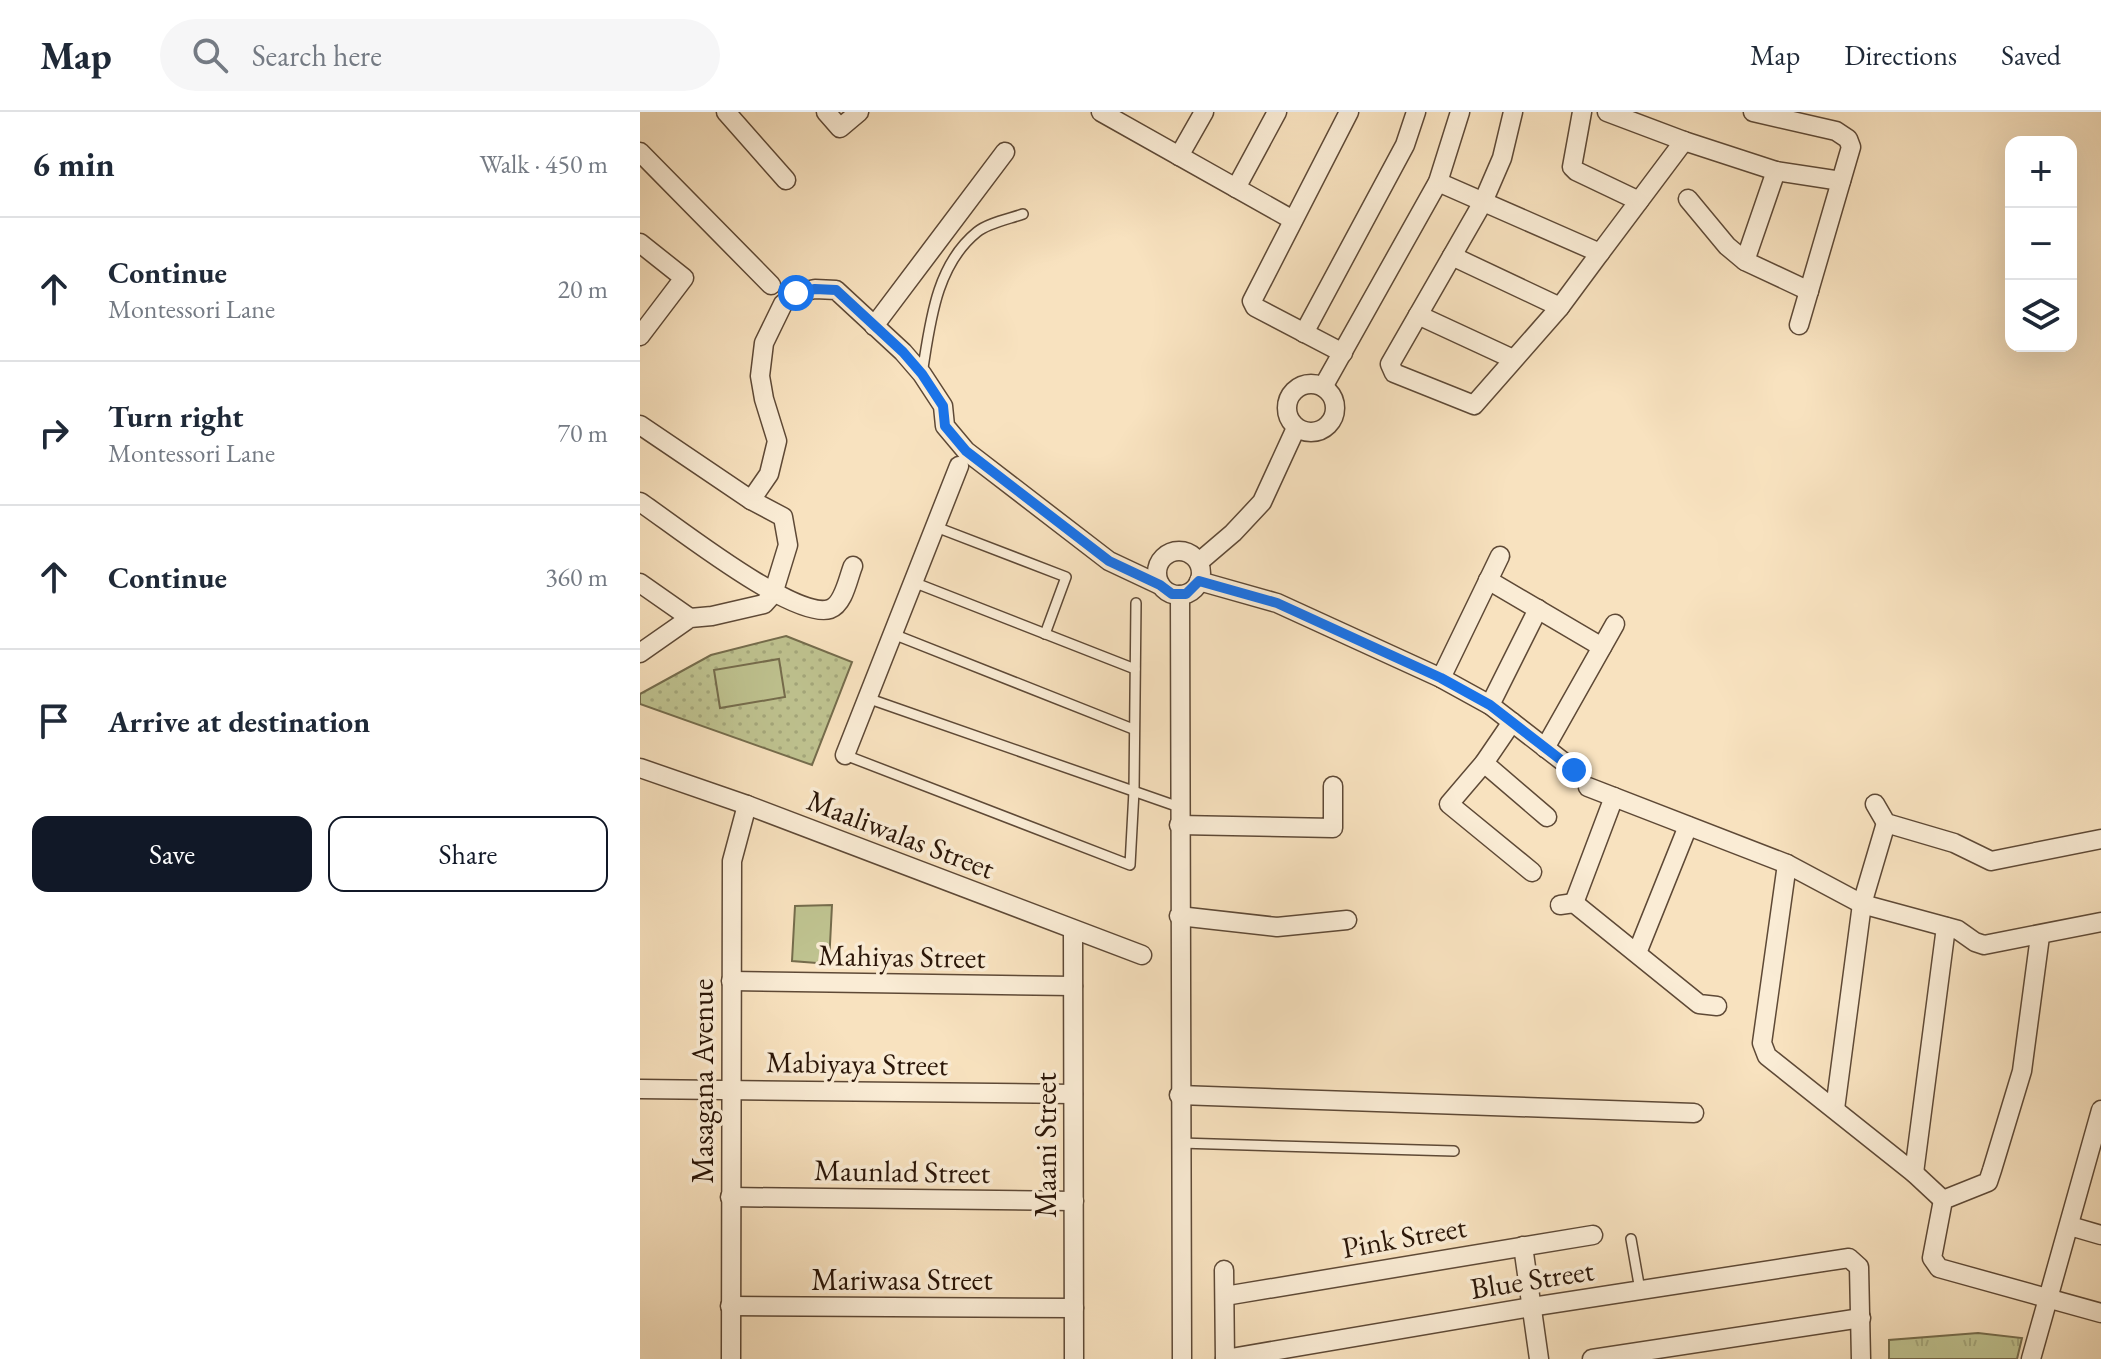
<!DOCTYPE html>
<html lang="en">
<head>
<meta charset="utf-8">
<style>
  :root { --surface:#fff; --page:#f6f6f7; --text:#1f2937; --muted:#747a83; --line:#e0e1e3; --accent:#111827 }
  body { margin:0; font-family:"EB Garamond",serif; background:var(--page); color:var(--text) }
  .controls { position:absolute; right:24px; top:24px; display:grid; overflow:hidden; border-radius:16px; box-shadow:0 8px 32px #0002 }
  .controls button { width:72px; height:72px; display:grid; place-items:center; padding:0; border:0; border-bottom:2px solid var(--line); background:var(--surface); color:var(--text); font:40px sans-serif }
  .stop { position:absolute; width:24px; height:24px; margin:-18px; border:6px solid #1a73e8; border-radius:50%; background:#fff }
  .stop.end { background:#1a73e8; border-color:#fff; box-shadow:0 2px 8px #0008 }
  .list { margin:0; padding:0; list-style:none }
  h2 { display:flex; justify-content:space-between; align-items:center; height:104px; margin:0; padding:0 32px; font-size:34px }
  h2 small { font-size:26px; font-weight:400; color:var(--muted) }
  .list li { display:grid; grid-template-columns:52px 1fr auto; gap:24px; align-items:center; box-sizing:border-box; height:144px; padding:0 32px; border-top:2px solid var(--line) }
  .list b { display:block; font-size:30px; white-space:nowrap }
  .list p { margin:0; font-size:26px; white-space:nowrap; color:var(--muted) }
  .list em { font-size:26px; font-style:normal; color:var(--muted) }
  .actions { display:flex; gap:16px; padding:24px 32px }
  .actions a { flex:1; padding:18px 0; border:2px solid var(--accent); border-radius:16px; text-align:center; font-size:28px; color:var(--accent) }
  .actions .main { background:var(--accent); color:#fff }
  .icon { flex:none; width:44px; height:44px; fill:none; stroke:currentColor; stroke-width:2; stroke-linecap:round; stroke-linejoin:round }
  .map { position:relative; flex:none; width:1461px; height:1247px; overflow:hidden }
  header { display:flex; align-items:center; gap:48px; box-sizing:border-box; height:112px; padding:0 40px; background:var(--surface); border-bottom:2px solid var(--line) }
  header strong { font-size:38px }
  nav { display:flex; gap:44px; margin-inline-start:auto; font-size:28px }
  .search { width:560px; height:72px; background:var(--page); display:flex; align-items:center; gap:20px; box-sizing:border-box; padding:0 28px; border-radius:44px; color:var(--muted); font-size:30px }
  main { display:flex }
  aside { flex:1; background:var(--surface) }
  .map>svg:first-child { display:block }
  .grass { fill:url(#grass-tufts); stroke:#756c4c; stroke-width:2 }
  .park { fill:url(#park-dots); stroke:#756c4c; stroke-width:2 }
  .garden { fill:#bfc390; stroke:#756c4c; stroke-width:2 }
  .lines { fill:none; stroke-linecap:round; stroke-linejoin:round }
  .service-casing { stroke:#5e4936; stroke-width:12 }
  .minor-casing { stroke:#5e4936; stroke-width:21 }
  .service { stroke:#faecd5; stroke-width:9 }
  .minor { stroke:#faecd5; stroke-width:18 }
  .route { stroke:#1a73e8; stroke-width:10 }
  .labels { text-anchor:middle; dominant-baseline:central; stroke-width:7; stroke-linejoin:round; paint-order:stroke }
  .street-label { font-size:30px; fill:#2b1608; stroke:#faecd5 }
</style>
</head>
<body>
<header>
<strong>Map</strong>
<div class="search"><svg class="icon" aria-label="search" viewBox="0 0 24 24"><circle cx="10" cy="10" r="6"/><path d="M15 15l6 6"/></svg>Search here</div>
<nav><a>Map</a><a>Directions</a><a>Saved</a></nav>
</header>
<main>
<aside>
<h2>6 min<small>Walk · 450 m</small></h2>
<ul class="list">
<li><svg class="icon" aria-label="ahead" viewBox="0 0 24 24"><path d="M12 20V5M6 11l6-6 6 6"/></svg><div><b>Continue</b><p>Montessori Lane</p></div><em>20 m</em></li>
<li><svg class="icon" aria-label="right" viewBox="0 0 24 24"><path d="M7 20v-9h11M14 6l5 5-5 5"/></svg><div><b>Turn right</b><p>Montessori Lane</p></div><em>70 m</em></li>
<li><svg class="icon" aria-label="ahead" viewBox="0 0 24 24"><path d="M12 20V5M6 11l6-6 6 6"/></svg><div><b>Continue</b></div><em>360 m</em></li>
<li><svg class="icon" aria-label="arrive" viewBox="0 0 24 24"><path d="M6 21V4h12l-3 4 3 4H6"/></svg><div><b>Arrive at destination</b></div></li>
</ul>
<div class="actions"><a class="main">Save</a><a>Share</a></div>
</aside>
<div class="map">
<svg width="1461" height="1247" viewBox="0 0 1461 1247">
  <defs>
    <pattern id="grass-tufts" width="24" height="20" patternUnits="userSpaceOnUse" patternTransform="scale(2)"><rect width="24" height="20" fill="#bfc390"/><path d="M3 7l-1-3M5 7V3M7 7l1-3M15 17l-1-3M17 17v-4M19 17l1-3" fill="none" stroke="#a4a77b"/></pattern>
    <pattern id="park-dots" width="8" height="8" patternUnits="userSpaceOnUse" patternTransform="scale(2)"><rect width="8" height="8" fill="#bfc390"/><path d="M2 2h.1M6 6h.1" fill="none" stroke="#a4a77b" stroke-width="1.8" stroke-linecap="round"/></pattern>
  </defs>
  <rect width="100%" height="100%" fill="#f8e2bf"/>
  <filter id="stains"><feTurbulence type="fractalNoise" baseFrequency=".0025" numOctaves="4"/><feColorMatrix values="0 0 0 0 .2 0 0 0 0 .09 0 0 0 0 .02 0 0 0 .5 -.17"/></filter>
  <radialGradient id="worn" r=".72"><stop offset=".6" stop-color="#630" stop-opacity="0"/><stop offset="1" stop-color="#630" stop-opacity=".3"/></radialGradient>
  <path class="grass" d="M 1338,1221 L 1382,1226 L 1377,1247 L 1249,1247 L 1249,1228 Z"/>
  <path class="park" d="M 146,524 L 212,550 L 172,653 L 0,592 L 0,582 L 71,543 Z"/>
  <g class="garden">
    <path d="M 139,547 L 145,585 L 80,596 L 74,558 Z"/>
    <path d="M 192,793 L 189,852 L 152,849 L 155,794 Z"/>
  </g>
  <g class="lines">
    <g class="service-casing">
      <g id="service">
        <path d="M 282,262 C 290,213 295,154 337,120 C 348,111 369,107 383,102"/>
        <path d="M 296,415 L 426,465 L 405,522"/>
        <path d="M 273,470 L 495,557"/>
        <path d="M 253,522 L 493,617"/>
        <path d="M 227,586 L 539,695"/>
        <path d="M 205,643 L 490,753 L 494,679 L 496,491"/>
        <path d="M 540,1031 L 814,1039"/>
        <path d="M 991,1127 L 1000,1178"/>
      </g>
    </g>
    <g class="minor-casing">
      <g id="minor">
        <path d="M 86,0 L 146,68"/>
        <path d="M 186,0 L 200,16 L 219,0"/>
        <path d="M 461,0 L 653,108"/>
        <path d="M 873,0 L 862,46 L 843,90 L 750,252 L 754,261 L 834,293 L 920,195 L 960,141"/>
        <path d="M 942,0 L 932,55 L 936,59 L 999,89"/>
        <path d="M 967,0 L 1044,29"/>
        <path d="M 1113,0 L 1196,19 L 1208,27 L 1211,35 L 1159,213"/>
        <path d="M 0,40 L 131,173"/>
        <path d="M 539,44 L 564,0"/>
        <path d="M 1136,59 L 1105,149 L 1169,179"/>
        <path d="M 798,70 L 960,141 L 1044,29 L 1136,59 L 1201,69"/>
        <path d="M 596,76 L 637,0"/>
        <path d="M 1048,87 L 1087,134 L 1105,149"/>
        <path d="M 0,131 L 44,166 L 0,224"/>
        <path d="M 812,144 L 920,195"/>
        <path d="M 778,203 L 873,247"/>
        <path d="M 234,214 L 365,40"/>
        <path d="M 664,221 L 765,33 L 776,0"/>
        <path d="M 703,241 L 615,195 L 612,189 L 709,0"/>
        <circle cx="671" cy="296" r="24"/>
        <path d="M 683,275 L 798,70 L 820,0"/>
        <path d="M 0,313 L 111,388 L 143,405 L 148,433 L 133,482 L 124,492 L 72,504 L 50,506 L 0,541"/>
        <path d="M 111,388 L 129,362 L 137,329 L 124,287 L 120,264 L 124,231 L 143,192 L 156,181 L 175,177 L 196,178 L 263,240 L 282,262 L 303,294 L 305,314 L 326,339 L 469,449 L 520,473"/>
        <path d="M 0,390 C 33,412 155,509 190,497 C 204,492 208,466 213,454"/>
        <circle cx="539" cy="461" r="22"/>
        <path d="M 559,450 L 593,421 L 622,390 L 656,316"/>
        <path d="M 848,468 L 962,535"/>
        <path d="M 559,469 L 637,491 L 801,566 L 850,593 L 934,658"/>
        <path d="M 0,471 L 50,506"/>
        <path d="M 540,483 L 542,1247"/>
        <path d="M 801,566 L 860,444"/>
        <path d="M 850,593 L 898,497"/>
        <path d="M 872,610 L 844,651 L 809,692 L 892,760"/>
        <path d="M 905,636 L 975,512"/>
        <path d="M 205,643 L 319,354"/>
        <path d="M 844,651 L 907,705"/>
        <path d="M 0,656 L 107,693 L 502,843"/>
        <path d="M 948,675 L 1147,752 L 1222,792 L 1318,818 L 1335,830 L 1344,833 L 1461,810"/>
        <path d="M 1235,692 L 1246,711 L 1314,731 L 1351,749 L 1461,727"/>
        <path d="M 539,713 L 693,716 L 693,674"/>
        <path d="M 1147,752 L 1122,931 L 1127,944 L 1274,1061 L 1303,1088"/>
        <path d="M 934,791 L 974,685"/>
        <path d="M 920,793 L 934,791 L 1059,892 L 1077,894"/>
        <path d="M 539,804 L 637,815 L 707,808"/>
        <path d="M 433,818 L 434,1247"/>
        <path d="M 1400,824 L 1382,959 L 1352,1058 L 1348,1070 L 1303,1088 L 1292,1146 L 1299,1156 L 1461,1201"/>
        <path d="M 997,841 L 1048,714"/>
        <path d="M 91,869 L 433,874"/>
        <path d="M 0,977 L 433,982"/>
        <path d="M 539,983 L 1054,1001"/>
        <path d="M 1195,997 L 1222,792 L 1246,711"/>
        <path d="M 1274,1061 L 1306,815"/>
        <path d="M 90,1085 L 434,1089"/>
        <path d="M 1430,1114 L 1461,1123"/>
        <path d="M 883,1134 L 899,1247"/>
        <path d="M 584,1158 L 585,1247"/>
        <path d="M 585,1184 L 953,1123"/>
        <path d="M 90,1194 L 434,1196"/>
        <path d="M 91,1247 L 92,749 L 107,693"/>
        <path d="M 585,1247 L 891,1195 L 1209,1146 L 1219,1155 L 1221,1247"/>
        <path d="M 952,1247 L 1221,1206"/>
        <path d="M 1391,1247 L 1461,998"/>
      </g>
    </g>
    <use href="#service" class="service"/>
    <use href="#minor" class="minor"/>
  </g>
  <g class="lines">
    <path class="route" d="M 156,181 L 175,177 L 196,178 L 263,240 L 282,262 L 303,294 L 305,314 L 326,339 L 469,449 L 520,473 L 532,482 L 546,482 L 559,469 L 637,491 L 801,566 L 850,593 L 934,658"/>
  </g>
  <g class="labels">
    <g class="street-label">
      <text transform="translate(261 722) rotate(21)">Maaliwalas Street</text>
      <text transform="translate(262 844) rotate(1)">Mahiyas Street</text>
      <text transform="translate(217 951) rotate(1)">Mabiyaya Street</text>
      <text transform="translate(62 969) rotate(-90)">Masagana Avenue</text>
      <text transform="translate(405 1033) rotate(-90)">Maani Street</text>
      <text transform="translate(262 1059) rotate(1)">Maunlad Street</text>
      <text transform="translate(764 1125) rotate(-10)">Pink Street</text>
      <text x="262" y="1167">Mariwasa Street</text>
      <text transform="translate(892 1167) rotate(-9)">Blue Street</text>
    </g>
  </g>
  <rect width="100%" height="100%" filter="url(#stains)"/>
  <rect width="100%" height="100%" fill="url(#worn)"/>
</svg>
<div class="controls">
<button>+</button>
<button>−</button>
<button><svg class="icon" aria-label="layers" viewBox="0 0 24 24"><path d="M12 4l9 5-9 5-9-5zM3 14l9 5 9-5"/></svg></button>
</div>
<div class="stop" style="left:156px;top:181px"></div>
<div class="stop end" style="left:934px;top:658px"></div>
</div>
</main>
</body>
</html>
